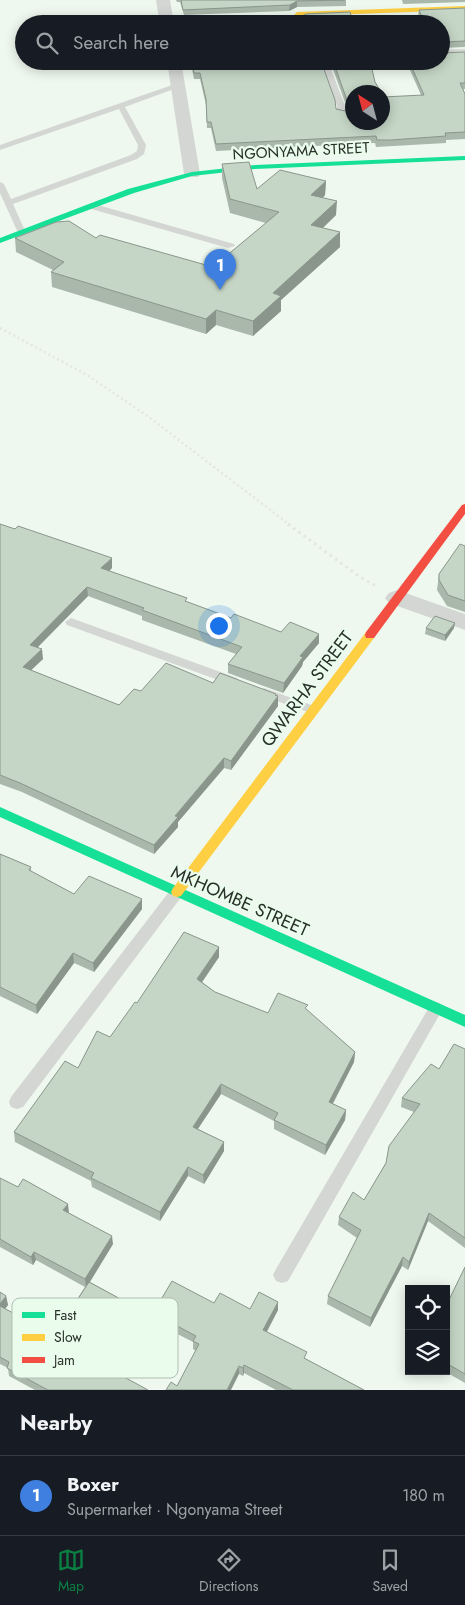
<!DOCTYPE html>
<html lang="en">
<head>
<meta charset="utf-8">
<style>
  :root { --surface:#171b24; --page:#242831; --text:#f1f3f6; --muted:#9ea1a6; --line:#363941; --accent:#0b8043 }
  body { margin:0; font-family:Jost,sans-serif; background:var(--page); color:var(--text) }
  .controls { position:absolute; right:15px; bottom:15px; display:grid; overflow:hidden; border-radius:0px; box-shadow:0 2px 12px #0003 }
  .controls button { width:45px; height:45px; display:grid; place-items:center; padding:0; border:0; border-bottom:1px solid var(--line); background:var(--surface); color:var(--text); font:25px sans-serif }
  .compass { position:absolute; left:345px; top:85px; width:45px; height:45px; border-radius:50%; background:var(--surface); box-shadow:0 2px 12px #0003; rotate:324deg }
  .you { position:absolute; left:218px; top:625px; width:18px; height:18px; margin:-12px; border:4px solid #fff; border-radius:50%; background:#1a73e8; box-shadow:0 0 0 8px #1a73e833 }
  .badge { display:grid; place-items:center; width:32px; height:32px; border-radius:50%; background:var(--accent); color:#fff; font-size:16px; font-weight:700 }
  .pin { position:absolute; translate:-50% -41px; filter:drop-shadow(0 1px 2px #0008) }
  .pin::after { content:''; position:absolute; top:26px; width:18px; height:15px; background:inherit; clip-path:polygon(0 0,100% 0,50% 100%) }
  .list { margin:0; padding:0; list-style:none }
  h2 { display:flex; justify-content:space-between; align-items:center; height:65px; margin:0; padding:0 20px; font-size:21px }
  h2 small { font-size:16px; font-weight:400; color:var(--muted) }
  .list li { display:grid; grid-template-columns:32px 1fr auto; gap:15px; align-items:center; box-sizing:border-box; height:80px; padding:0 20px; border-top:1px solid var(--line) }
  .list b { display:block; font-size:19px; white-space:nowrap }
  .list p { margin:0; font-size:16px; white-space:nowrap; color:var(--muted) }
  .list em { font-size:16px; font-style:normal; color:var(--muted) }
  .icon { flex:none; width:28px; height:28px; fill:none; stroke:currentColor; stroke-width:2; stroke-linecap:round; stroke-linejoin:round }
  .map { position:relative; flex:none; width:465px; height:1390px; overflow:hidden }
  .search { position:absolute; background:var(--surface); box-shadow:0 2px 12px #0003; left:15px; right:15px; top:15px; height:55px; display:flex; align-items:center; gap:12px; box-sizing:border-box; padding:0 18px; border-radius:28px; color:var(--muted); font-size:19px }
  .sheet { height:145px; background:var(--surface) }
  nav { display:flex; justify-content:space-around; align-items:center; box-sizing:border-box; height:70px; border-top:1px solid var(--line); background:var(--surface); font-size:14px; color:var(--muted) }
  nav a { display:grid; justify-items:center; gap:2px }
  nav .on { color:var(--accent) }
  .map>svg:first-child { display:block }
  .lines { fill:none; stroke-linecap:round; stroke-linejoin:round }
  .path-far1 { stroke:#e3e6e3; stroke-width:2.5; stroke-dasharray:2 3; stroke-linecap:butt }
  .path { stroke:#e3e6e3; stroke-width:3; stroke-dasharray:2.5 4; stroke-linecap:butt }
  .lane { fill:#d4d6d4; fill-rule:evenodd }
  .street { fill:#d4d6d4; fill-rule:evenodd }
  .fast { fill:#16e098; fill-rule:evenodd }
  .slow { fill:#ffcf43; fill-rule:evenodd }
  .jam { fill:#f24e42; fill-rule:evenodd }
  .wall { fill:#a9b8aa }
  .shaded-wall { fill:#8a968b }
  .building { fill:#c5d6c6; stroke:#8a968b }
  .labels { text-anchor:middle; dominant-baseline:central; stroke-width:4.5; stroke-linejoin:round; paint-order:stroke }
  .far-street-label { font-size:15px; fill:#282f29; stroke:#eafceb }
  .street-label { font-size:18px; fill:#282f29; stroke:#eafceb }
  .key { fill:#eafceb; stroke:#b0beb1; stroke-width:1 }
  .key-label { font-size:14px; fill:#282f29 }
</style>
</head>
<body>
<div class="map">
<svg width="465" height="1390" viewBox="0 0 465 1390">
  <rect width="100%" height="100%" fill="#eef8ee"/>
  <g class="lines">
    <path class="path-far1" d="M 0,328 L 87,375 L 146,415 L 290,525"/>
    <path class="path" d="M 288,524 L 360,577 L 376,586"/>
    <g class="lane">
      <path d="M 320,61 L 328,61 L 345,106 L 344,116 L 337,114 L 337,106 Z"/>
      <path d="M 175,84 L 182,86 L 125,107 L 146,145 L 144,154 L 137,159 L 13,204 L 26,233 L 19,235 L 0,193 L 0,182 L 4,184 L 11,199 L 131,155 L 137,151 L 138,145 L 119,109 L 0,150 L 0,145 Z"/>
      <path d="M 91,203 L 234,244 L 235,246 L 228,248 L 88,208 L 87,206 Z"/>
      <path d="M 71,618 L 237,678 L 239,681 L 233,685 L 229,684 L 67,625 L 65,622 Z"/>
      <path d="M 264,688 L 317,707 L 319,710 L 317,713 L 313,714 L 260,695 L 258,692 Z"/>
      <path d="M 177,886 L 182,888 L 184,892 L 182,896 L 23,1107 L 17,1109 L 11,1107 L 9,1102 L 11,1097 L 172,888 Z"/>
      <path d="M 436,1002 L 441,1004 L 444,1008 L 441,1012 L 288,1281 L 282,1283 L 276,1281 L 273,1275 L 276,1269 L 431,1004 Z"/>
    </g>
    <g class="street">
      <path d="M 156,0 L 170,0 L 174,24 L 160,24 Z"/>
      <path d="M 465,49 L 465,57 L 441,58 L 441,50 Z"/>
      <path d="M 167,61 L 181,61 L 200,174 L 198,177 L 186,177 L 184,174 Z"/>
      <path d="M 397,590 L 465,614 L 465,630 L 389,603 L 385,598 L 389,593 Z"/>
    </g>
    <g class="fast">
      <path d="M 465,156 L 465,160 L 255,169 L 192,176 L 134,193 L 0,243 L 0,238 L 128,189 L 192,172 L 255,165 Z"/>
      <path d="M 0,807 L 465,1015 L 465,1027 L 0,817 Z"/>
    </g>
    <g class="slow">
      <path d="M 465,6 L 465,10 L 301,16 L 298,19 L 191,24 L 164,23 L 167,21 L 294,15 L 297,12 Z"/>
      <path d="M 370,631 L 374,632 L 375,635 L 374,638 L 181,896 L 177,897 L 173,896 L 171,892 L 173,888 L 366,632 Z"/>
    </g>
    <path class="jam" d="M 465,504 L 465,514 L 374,638 L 366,638 L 365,635 L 366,632 L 462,505 Z"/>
  </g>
  <g class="wall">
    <path d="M 176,0 L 346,0 L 346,6 L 297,7 L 289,11 L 184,15 L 180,2 L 177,2 Z"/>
    <path d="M 402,0 L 465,0 L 465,2 L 403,4 Z"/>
    <path d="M 465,8 L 465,47 L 441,48 L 441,24 L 422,24 L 418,16 L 419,10 Z"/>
    <path d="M 465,52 L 465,89 L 463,89 L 465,94 L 465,139 L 446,140 L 446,143 L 376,147 L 375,143 L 216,151 L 211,128 L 207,128 L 206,105 L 200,79 L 194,79 L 192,69 L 192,63 L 345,111 L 346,105 L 330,61 L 370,61 L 352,122 L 421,95 L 406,61 L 441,61 L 442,54 Z"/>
    <path d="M 222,164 L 257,189 L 326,181 L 325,195 L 323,198 L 336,215 L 323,228 L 340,232 L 340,247 L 281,300 L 281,311 L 253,336 L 216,325 L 206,334 L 52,287 L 51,272 L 53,270 L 16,252 L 15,238 L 96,238 L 213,267 L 266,223 L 230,213 L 222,178 Z"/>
    <path d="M 0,524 L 112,568 L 109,571 L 187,602 L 231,618 L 281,632 L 319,634 L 319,643 L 303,662 L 302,666 L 283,693 L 228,673 L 228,664 L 236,654 L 142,620 L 142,616 L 88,596 L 37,648 L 43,659 L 31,670 L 119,705 L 141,691 L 213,683 L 276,694 L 278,706 L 231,770 L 224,768 L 178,822 L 178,827 L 154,854 L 22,792 L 0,784 Z"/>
    <path d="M 465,546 L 465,612 L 447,606 L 437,590 L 439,574 Z"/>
    <path d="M 426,628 L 454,628 L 445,641 L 425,634 Z"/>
    <path d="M 0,854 L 31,867 L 31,871 L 74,894 L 142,909 L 94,972 L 74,963 L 37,1014 L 0,996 Z"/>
    <path d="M 219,947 L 219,957 L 202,982 L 215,992 L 268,1013 L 308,1011 L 355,1052 L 354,1062 L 333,1104 L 346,1110 L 345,1120 L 325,1155 L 274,1129 L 274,1121 L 221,1094 L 198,1129 L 224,1142 L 224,1151 L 204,1184 L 188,1176 L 160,1221 L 92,1187 L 91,1181 L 15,1142 L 14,1132 L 78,1068 L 110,1037 L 137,1003 Z"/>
    <path d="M 465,1049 L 465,1248 L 428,1221 L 408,1270 L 402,1266 L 370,1327 L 327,1304 L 328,1296 L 357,1238 L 338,1225 L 339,1217 L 364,1200 L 386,1163 L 414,1112 L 401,1107 L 402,1098 L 439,1069 Z"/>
    <path d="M 0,1178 L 69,1213 L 113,1244 L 90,1282 L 137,1308 L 138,1316 L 106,1367 L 148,1390 L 35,1390 L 9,1376 L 8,1368 L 0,1364 L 0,1292 L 6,1296 L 8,1305 L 5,1309 L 54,1335 L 85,1287 L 36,1260 L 33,1265 L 0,1247 Z"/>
    <path d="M 465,1267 L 465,1383 L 444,1371 L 446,1371 L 446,1306 Z"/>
    <path d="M 214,1303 L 250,1309 L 278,1310 L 267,1332 L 306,1359 L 364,1390 L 276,1390 L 244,1373 L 243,1376 L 239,1374 L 177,1386 L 196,1351 L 193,1349 L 193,1342 L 154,1322 L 153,1313 Z"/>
  </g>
  <g class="shaded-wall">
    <path d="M 297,1 L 297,7 L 289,11 L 290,5 Z"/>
    <path d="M 326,181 L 325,195 L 310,209 L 311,195 Z"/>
    <path d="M 337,201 L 336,215 L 311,239 L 311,225 Z"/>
    <path d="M 340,232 L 340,247 L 281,300 L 281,311 L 253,336 L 253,321 L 273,293 Z"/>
    <path d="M 216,310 L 216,325 L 206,334 L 206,319 Z"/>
    <path d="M 112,558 L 112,568 L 102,578 L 101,568 Z"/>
    <path d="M 87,587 L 88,596 L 31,654 L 30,645 Z"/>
    <path d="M 455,623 L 454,628 L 445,641 L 445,635 Z"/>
    <path d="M 319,634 L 319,643 L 303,662 L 302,666 L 283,693 L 284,683 L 300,656 Z"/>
    <path d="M 42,649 L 43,659 L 25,676 L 23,667 Z"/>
    <path d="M 276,694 L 276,699 L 278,696 L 278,706 L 231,770 L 231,761 Z"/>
    <path d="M 224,758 L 224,768 L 178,822 L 178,827 L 154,854 L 154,845 L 175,816 Z"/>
    <path d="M 142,899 L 142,909 L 94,972 L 93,963 Z"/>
    <path d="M 219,947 L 219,957 L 198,988 L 197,979 Z"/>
    <path d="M 73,953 L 74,963 L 37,1014 L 36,1005 Z"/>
    <path d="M 355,1052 L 354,1062 L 328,1112 L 329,1102 Z"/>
    <path d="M 221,1084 L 221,1094 L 193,1136 L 193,1127 Z"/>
    <path d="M 346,1110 L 345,1120 L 325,1155 L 326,1145 Z"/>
    <path d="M 224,1142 L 224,1151 L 204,1184 L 203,1175 Z"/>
    <path d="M 188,1167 L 188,1176 L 160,1221 L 160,1212 Z"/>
    <path d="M 68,1204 L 69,1213 L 64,1220 L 63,1210 Z"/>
    <path d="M 429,1213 L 428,1221 L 408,1270 L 409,1262 Z"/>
    <path d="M 112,1236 L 113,1244 L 86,1288 L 85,1279 Z"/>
    <path d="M 34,1252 L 36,1260 L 33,1265 L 31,1257 Z"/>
    <path d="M 403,1257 L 402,1266 L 370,1327 L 371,1318 Z"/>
    <path d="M 6,1296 L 8,1305 L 1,1314 L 0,1304 Z"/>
    <path d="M 278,1302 L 278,1310 L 263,1338 L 263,1330 Z"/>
    <path d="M 137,1308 L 138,1316 L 103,1373 L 102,1365 Z"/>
    <path d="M 244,1365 L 244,1373 L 243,1376 L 243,1368 Z"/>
    <path d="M 239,1366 L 239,1374 L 231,1390 L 227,1390 Z"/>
  </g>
  <g class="building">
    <path d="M 181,0 L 345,0 L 297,1 L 290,5 L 183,10 Z"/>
    <path d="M 465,8 L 465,41 L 441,42 L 441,24 L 425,24 L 419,10 Z"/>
    <path d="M 350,12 L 354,24 L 186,24 L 185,19 L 298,18 L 306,14 Z"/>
    <path d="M 465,52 L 465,83 L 460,83 L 465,94 L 465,132 L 445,133 L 446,136 L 391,140 L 377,140 L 376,136 L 216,144 L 211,122 L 207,122 L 206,99 L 200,73 L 194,73 L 192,63 L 236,61 L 321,61 L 335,100 L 336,109 L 345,111 L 347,100 L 333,61 L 370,61 L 375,82 L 381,92 L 352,92 L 352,122 L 382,122 L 382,97 L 424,95 L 409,61 L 441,61 L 441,53 Z"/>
    <path d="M 249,162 L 257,189 L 280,170 L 326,181 L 311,195 L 337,201 L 311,225 L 340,232 L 273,293 L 281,296 L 253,321 L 216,310 L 206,319 L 51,272 L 64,262 L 15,238 L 56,222 L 69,221 L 96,238 L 100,235 L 213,267 L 279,212 L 230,199 L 222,164 Z"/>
    <path d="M 0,524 L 15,529 L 18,526 L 112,558 L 101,568 L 187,598 L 185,601 L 231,618 L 234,614 L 281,632 L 290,622 L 319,634 L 300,656 L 303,657 L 284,683 L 228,664 L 242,647 L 142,610 L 144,608 L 87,587 L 30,645 L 42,649 L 23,667 L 119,705 L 134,689 L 141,691 L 166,663 L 213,683 L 220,673 L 276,694 L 275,695 L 278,696 L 231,761 L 224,758 L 175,816 L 178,817 L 154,845 L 20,783 L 0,775 Z"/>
    <path d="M 460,544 L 465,546 L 465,601 L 448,595 L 439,580 L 439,574 Z"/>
    <path d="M 435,616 L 455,623 L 445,635 L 426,628 Z"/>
    <path d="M 0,854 L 31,867 L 29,870 L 74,894 L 89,876 L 142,899 L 93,963 L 73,953 L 36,1005 L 0,987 Z"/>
    <path d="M 184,932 L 219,947 L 197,979 L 215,992 L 268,1013 L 278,993 L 308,1005 L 305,1008 L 355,1052 L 329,1102 L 346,1110 L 326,1145 L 274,1120 L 278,1113 L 221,1084 L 193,1127 L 224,1142 L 203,1175 L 188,1167 L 160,1212 L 91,1178 L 94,1173 L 14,1132 L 65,1061 L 78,1068 L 97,1031 L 110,1037 L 135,1002 L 137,1003 Z"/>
    <path d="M 454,1044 L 465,1049 L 465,1238 L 429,1213 L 409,1262 L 403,1257 L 371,1318 L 328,1296 L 361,1230 L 339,1217 L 353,1192 L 364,1200 L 386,1163 L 389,1146 L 420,1104 L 402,1098 L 431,1064 L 439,1069 Z"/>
    <path d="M 0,1178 L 18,1187 L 23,1179 L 68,1204 L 63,1210 L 112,1236 L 85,1279 L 34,1252 L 31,1257 L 0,1239 Z"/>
    <path d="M 465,1267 L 465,1374 L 446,1363 L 446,1306 Z"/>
    <path d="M 172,1281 L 214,1303 L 220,1293 L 250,1309 L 259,1292 L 278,1302 L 263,1330 L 307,1352 L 304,1358 L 364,1390 L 293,1390 L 244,1365 L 243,1368 L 239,1366 L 227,1390 L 166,1390 L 171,1382 L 177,1386 L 199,1344 L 193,1341 L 196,1336 L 153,1313 Z"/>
    <path d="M 89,1282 L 137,1308 L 102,1365 L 148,1390 L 48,1390 L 7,1368 L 9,1362 L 0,1357 L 0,1306 L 54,1335 Z"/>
    <path d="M 0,1292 L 6,1296 L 0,1304 Z"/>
  </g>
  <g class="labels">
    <g class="far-street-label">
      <text transform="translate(301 151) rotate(-3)">NGONYAMA STREET</text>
    </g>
    <g class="street-label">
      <text transform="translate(307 689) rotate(-53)">QWARHA STREET</text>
      <text transform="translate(240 901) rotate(24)">MKHOMBE STREET</text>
    </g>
  </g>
  <rect x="12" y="1298" width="166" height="80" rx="8" class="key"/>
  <rect x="22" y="1312" width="23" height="6" fill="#16e098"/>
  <rect x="22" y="1334" width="23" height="7" fill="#ffcf43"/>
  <rect x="22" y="1357" width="23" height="6" fill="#f24e42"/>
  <g class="key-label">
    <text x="54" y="1320">Fast</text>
    <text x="54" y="1342">Slow</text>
    <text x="54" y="1365">Jam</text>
  </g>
</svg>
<div class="controls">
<button><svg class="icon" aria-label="locate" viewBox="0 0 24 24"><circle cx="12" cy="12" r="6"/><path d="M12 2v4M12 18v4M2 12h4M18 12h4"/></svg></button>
<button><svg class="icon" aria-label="layers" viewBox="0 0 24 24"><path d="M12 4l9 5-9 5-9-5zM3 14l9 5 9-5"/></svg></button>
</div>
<svg class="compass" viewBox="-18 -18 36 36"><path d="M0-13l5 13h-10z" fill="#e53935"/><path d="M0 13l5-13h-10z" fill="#9ea1a6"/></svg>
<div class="you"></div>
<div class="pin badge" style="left:220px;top:290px;background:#3f7fe0">1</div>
<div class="search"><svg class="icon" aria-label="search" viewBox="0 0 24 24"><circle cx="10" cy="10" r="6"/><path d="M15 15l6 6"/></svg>Search here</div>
</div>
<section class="sheet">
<h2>Nearby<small></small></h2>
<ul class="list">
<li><span class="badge" style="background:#3f7fe0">1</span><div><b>Boxer</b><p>Supermarket · Ngonyama Street</p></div><em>180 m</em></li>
</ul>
</section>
<nav>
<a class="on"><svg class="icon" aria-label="map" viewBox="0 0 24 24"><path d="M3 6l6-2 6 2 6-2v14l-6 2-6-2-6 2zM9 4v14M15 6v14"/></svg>Map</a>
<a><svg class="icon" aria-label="directions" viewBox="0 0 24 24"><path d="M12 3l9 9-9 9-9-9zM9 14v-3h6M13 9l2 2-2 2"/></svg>Directions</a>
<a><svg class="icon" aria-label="saved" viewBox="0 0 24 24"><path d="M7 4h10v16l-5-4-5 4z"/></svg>Saved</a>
</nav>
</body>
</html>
